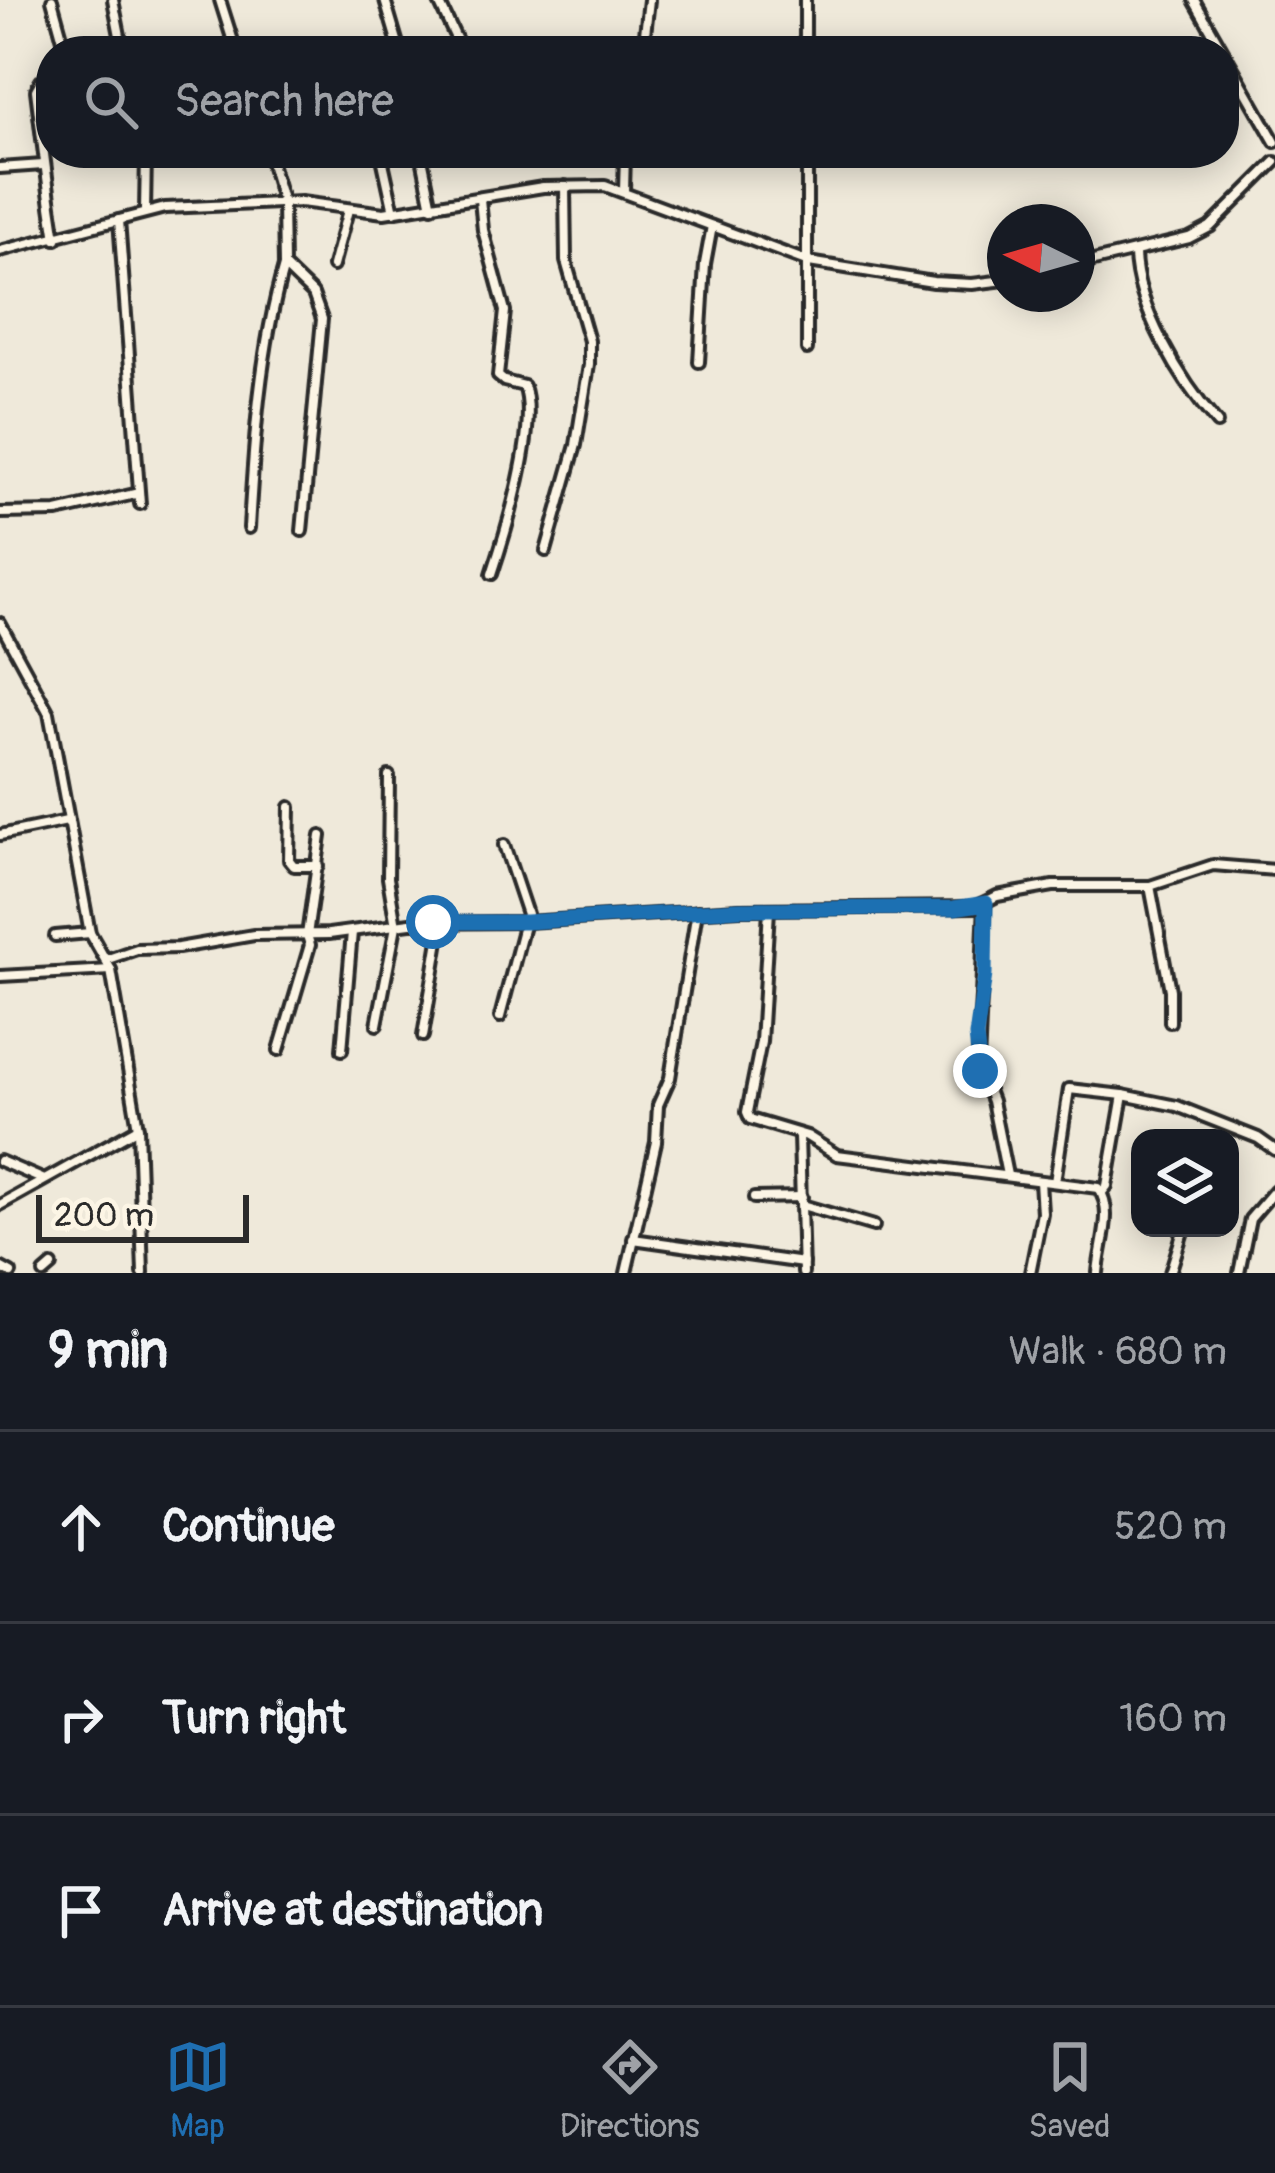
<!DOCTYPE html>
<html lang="en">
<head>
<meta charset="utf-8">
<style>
  :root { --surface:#171b24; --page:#242831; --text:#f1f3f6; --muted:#9ea1a6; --line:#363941; --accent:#1f6fb2 }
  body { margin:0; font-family:Pangolin,sans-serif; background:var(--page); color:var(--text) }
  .controls { position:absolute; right:36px; bottom:36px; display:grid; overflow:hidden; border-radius:24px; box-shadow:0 6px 30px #0003 }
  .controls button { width:108px; height:108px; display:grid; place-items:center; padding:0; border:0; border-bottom:3px solid var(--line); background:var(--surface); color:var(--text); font:60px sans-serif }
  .compass { position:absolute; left:987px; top:204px; width:108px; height:108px; border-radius:50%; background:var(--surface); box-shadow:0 6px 30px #0003; rotate:275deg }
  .scale { position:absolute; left:36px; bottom:30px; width:213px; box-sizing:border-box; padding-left:12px; border:6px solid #2b2b2b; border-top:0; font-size:33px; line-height:42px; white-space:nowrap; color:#2b2b2b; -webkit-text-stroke:9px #fcf5e5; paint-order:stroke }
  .stop { position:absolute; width:36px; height:36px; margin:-27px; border:9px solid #1f6fb2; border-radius:50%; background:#fff }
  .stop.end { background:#1f6fb2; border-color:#fff; box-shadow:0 3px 12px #0008 }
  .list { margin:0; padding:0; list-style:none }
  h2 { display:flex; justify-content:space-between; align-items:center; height:156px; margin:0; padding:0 48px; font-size:51px }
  h2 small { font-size:39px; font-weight:400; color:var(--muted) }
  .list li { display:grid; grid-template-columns:78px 1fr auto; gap:36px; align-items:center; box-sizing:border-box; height:192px; padding:0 48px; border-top:3px solid var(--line) }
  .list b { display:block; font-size:45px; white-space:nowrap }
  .list em { font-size:39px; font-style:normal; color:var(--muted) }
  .icon { flex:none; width:66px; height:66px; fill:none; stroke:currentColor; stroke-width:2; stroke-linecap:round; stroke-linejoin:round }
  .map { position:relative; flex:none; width:1275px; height:1273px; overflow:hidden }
  .search { position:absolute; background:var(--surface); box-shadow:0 6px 30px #0003; left:36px; right:36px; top:36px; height:132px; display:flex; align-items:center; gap:30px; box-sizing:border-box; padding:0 42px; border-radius:48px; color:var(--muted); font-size:45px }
  .sheet { height:732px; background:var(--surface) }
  nav { display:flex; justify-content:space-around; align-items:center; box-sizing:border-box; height:168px; border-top:3px solid var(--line); background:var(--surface); font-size:33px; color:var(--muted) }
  nav a { display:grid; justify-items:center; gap:6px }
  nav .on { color:var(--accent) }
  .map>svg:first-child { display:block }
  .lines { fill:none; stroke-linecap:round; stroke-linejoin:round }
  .minor-casing { stroke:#2b2b2b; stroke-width:16 }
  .minor { stroke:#fcf5e5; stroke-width:8 }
  .route { stroke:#1f6fb2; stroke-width:15 }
</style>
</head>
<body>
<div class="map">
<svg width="1275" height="1273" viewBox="0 0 1275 1273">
  <rect width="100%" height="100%" fill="#efe9da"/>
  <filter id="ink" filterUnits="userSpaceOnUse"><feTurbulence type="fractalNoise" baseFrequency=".00833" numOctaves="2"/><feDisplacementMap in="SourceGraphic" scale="24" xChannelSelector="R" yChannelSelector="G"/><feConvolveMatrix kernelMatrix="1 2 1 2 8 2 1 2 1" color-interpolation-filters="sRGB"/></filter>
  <g filter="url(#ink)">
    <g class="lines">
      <g class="minor-casing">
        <g id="minor">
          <path d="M 52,0 L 66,51"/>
          <path d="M 113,0 L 123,51"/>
          <path d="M 220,0 L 236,51"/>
          <path d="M 385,0 L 400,51"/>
          <path d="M 438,0 L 462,51"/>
          <path d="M 805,0 L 805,51"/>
          <path d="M 1194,0 L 1275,142"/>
          <path d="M 644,44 L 718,51"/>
          <path d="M 525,51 L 547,51"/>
          <path d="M 643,51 L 649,0"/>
          <path d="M 51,80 L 41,81 L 36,90 C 42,140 48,189 56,239"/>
          <path d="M 268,153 L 283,203 L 284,266 L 313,294 L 322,319 L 302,531"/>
          <path d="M 381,153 L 394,212"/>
          <path d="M 421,153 L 432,207"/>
          <path d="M 807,153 L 807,349"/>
          <path d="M 0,168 L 43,165"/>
          <path d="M 624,191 L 625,153"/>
          <path d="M 480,199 L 483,230 L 505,311 L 498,376 L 504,381 L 524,386 C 539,426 506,532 492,574"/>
          <path d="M 145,212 L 146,153"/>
          <path d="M 119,220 L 140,504"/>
          <path d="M 0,251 L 165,208 L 301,202 L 384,213 L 543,187 L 605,186 L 809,262 L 933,282 L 972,284 L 1005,280"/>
          <path d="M 1135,253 C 1136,307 1181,382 1217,423"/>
          <path d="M 1077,265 L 1189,238 L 1210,227 L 1275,162"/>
          <path d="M 333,266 L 348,210"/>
          <path d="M 699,362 L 705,264 L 712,226"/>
          <path d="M 0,513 L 57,512 L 139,493"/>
          <path d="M 249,528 C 254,442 260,349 284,266"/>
          <path d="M 546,551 L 576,445 L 589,365 L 589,341 L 566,261 L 565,186"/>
          <path d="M 0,623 L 49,713 L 90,933 L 111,970 L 138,1128 L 143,1273"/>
          <path d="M 290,807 L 289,860 L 294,866 L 318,866"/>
          <path d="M 0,835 L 67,821"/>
          <path d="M 1150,886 L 1170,990 L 1170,1022"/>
          <path d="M 985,903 L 978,1065 L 992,1101 L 1007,1175"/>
          <path d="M 769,910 L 761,1042 L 747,1112 L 750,1119 L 807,1136 L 837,1155 L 1098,1188 C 1115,1210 1100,1245 1098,1273"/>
          <path d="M 55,936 L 90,933"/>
          <path d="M 108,959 L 137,949 L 178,948 L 254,935 L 329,934 L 410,923 L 526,922 L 739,909 L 975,907 L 997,896 L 1053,886 L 1150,886 L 1213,865 L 1275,870"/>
          <path d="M 0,976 L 111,970"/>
          <path d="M 500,1017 L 527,914 L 504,845"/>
          <path d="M 377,1025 L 396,926 L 388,878 L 389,776"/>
          <path d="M 423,1036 L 442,922"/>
          <path d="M 279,1050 L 310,945 L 307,935 L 321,836"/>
          <path d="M 342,1050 L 352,932"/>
          <path d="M 799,1136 L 803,1273"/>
          <path d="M 0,1161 L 42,1179"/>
          <path d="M 1055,1182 L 1069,1089 L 1123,1095 L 1177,1106 L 1258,1138 L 1275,1150"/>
          <path d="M 1103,1191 L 1107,1186 L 1123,1095"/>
          <path d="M 754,1198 L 802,1197"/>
          <path d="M 0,1205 L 138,1128"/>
          <path d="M 802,1205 L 874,1226"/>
          <path d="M 633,1239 L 803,1263"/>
          <path d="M 0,1267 L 11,1273"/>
          <path d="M 44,1273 L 52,1266"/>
          <path d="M 626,1273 L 656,1142 L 658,1105 L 670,1078 L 697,911"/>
          <path d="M 1030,1273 L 1042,1213 L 1040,1181"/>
          <path d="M 1170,1273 L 1184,1228"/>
          <path d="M 1239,1273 L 1250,1219 L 1275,1190"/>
        </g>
      </g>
      <use href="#minor" class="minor"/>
    </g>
  </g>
  <g class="lines" filter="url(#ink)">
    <path class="route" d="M 433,922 L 526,922 L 739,909 L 954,908 L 986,903 L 985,975 L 976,1036 L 980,1071"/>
  </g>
</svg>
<div class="controls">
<button><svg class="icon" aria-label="layers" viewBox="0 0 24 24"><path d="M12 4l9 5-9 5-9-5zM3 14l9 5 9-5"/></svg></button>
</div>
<svg class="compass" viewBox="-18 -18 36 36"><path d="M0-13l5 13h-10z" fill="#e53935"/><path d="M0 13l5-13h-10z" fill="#9ea1a6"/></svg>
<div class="scale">200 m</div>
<div class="stop" style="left:433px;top:922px"></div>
<div class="stop end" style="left:980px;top:1071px"></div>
<div class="search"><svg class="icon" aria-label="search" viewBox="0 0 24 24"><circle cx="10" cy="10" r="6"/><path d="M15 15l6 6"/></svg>Search here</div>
</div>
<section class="sheet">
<h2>9 min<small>Walk · 680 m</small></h2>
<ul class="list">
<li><svg class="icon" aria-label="ahead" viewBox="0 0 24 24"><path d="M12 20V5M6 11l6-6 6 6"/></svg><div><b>Continue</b></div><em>520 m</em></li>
<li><svg class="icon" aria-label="right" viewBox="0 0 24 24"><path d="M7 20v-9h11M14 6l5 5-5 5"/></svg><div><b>Turn right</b></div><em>160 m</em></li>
<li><svg class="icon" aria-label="arrive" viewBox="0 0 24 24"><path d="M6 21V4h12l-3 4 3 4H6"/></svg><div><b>Arrive at destination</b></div></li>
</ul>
</section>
<nav>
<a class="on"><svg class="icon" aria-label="map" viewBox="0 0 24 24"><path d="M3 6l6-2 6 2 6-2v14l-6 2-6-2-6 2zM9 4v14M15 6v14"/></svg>Map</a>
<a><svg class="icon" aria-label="directions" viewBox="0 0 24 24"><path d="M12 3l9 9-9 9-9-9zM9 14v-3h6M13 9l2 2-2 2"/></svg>Directions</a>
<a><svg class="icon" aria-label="saved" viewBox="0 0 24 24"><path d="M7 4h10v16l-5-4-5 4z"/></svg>Saved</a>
</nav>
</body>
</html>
